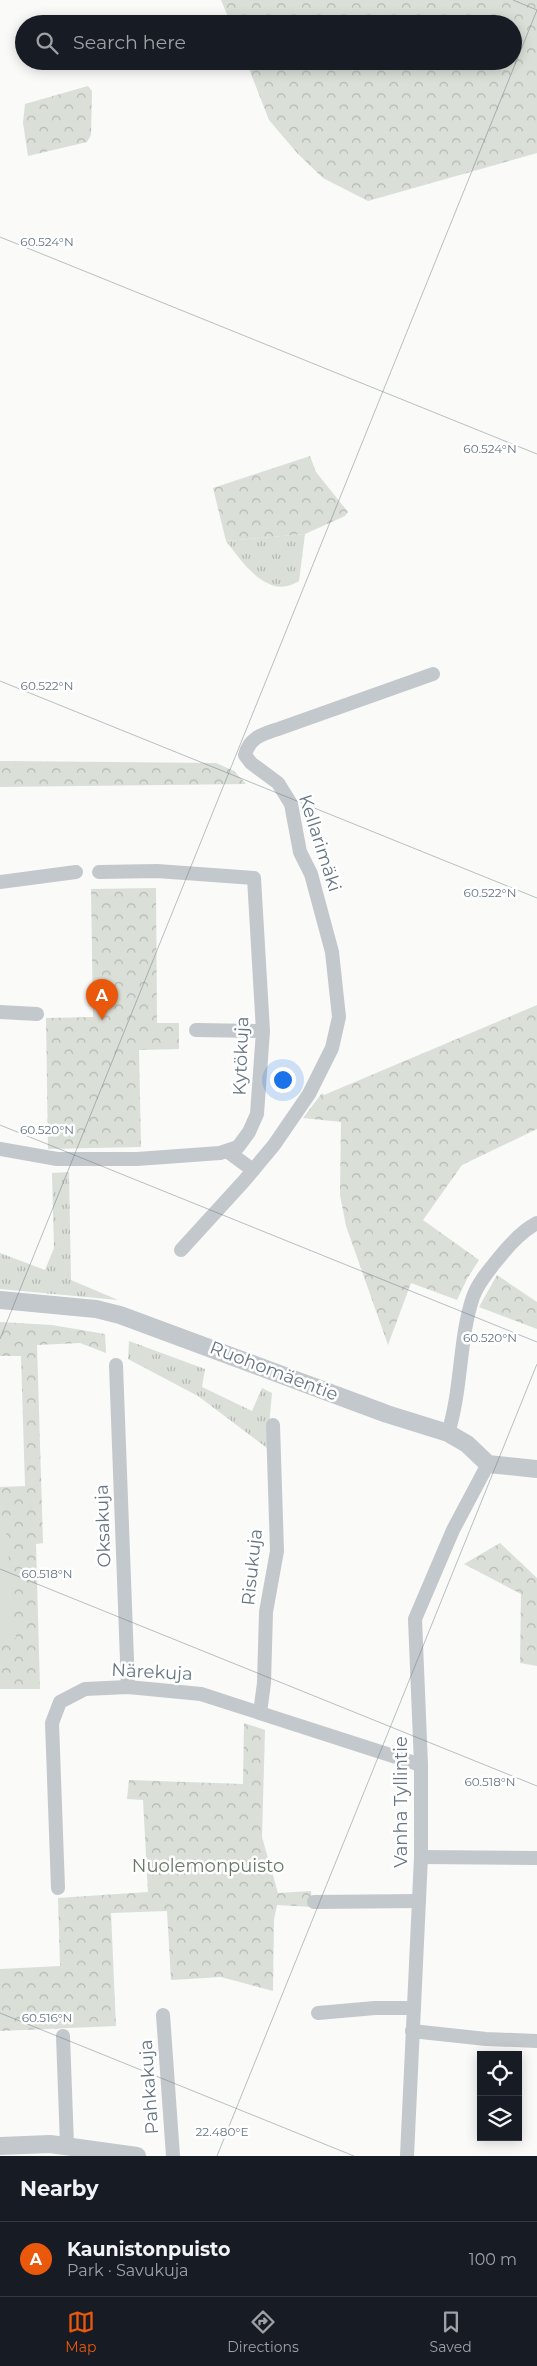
<!DOCTYPE html>
<html lang="en">
<head>
<meta charset="utf-8">
<style>
  :root { --surface:#171b24; --page:#20242c; --text:#f1f3f6; --muted:#9ea1a6; --line:#363941; --accent:#ea580c }
  body { margin:0; font-family:Montserrat,sans-serif; background:var(--page); color:var(--text) }
  .controls { position:absolute; right:15px; bottom:15px; display:grid; overflow:hidden; border-radius:0px; box-shadow:0 2px 12px #0003 }
  .controls button { width:45px; height:45px; display:grid; place-items:center; padding:0; border:0; border-bottom:1px solid var(--line); background:var(--surface); color:var(--text); font:25px sans-serif }
  .you { position:absolute; left:282px; top:1079px; width:18px; height:18px; margin:-12px; border:4px solid #fff; border-radius:50%; background:#1a73e8; box-shadow:0 0 0 8px #1a73e833 }
  .badge { display:grid; place-items:center; width:32px; height:32px; border-radius:50%; background:var(--accent); color:#fff; font-size:16px; font-weight:700 }
  .pin { position:absolute; translate:-50% -41px; filter:drop-shadow(0 1px 2px #0008) }
  .pin::after { content:''; position:absolute; top:26px; width:18px; height:15px; background:inherit; clip-path:polygon(0 0,100% 0,50% 100%) }
  .list { margin:0; padding:0; list-style:none }
  h2 { display:flex; justify-content:space-between; align-items:center; height:65px; margin:0; padding:0 20px; font-size:21px }
  h2 small { font-size:16px; font-weight:400; color:var(--muted) }
  .list li { display:grid; grid-template-columns:32px 1fr auto; gap:15px; align-items:center; box-sizing:border-box; height:75px; padding:0 20px; border-top:1px solid var(--line) }
  .list b { display:block; font-size:19px; white-space:nowrap }
  .list p { margin:0; font-size:16px; white-space:nowrap; color:var(--muted) }
  .list em { font-size:16px; font-style:normal; color:var(--muted) }
  .icon { flex:none; width:28px; height:28px; fill:none; stroke:currentColor; stroke-width:2; stroke-linecap:round; stroke-linejoin:round }
  .map { position:relative; flex:none; width:537px; height:2156px; overflow:hidden }
  .search { position:absolute; background:var(--surface); box-shadow:0 2px 12px #0003; left:15px; right:15px; top:15px; height:55px; display:flex; align-items:center; gap:12px; box-sizing:border-box; padding:0 18px; border-radius:28px; color:var(--muted); font-size:19px }
  .sheet { height:140px; background:var(--surface) }
  nav { display:flex; justify-content:space-around; align-items:center; box-sizing:border-box; height:70px; border-top:1px solid var(--line); background:var(--surface); font-size:14px; color:var(--muted) }
  nav a { display:grid; justify-items:center; gap:2px }
  nav .on { color:var(--accent) }
  .map>svg:first-child { display:block }
  .grass { fill:url(#grass-tufts) }
  .forest { fill:url(#forest-crowns) }
  .pitch { fill:#dadfd7 }
  .lines { fill:none; stroke-linecap:round; stroke-linejoin:round }
  .minor { stroke:#c3c8cc; stroke-width:14 }
  .tertiary { stroke:#c3c8cc; stroke-width:18 }
  .ticks { fill:none; stroke:#657683; stroke-width:1; stroke-opacity:0.45 }
  .labels { text-anchor:middle; dominant-baseline:central; stroke-width:5; stroke-linejoin:round; paint-order:stroke }
  .street-label { font-size:18px; fill:#657683; stroke:#fff }
  .park-label { font-size:18px; fill:#687a64; stroke:#fff }
  .ticks-label { font-size:12px; text-anchor:middle; fill:#657683; stroke:#fff; stroke-width:5; stroke-linejoin:round; paint-order:stroke }
</style>
</head>
<body>
<div class="map">
<svg width="537" height="2156" viewBox="0 0 537 2156">
  <defs>
    <pattern id="grass-tufts" width="24" height="20" patternUnits="userSpaceOnUse" patternTransform="scale(1.25)"><rect width="24" height="20" fill="#dadfd7"/><path d="M3 7l-1-3M5 7V3M7 7l1-3M15 17l-1-3M17 17v-4M19 17l1-3" fill="none" stroke="#b4b9b4"/></pattern>
    <pattern id="forest-crowns" width="20" height="18" patternUnits="userSpaceOnUse" patternTransform="scale(1.25)"><rect width="20" height="18" fill="#dadfd7"/><path d="M2 6a3 3 0 1 1 6 0M12 15a3 3 0 1 1 6 0" fill="none" stroke="#b4b9b4"/></pattern>
  </defs>
  <rect width="100%" height="100%" fill="#fafaf8"/>
  <g class="grass">
    <path d="M 305,534 L 299,581 C 268,601 243,563 226,541 Z"/>
    <path d="M 69,1172 L 71,1280 L 118,1300 L 0,1289 L 0,1253 L 45,1270 L 54,1248 L 52,1173 Z"/>
    <path d="M 129,1341 L 205,1369 L 202,1387 L 252,1411 L 262,1388 L 272,1393 L 267,1448 L 198,1396 L 128,1359 Z"/>
  </g>
  <g class="forest">
    <path d="M 221,0 L 537,0 L 537,153 L 368,201 L 323,178 L 298,154 L 269,120 L 246,61 L 513,61 L 513,24 L 231,24 Z"/>
    <path d="M 88,86 L 92,91 L 91,135 L 87,142 L 28,156 L 23,123 L 25,104 Z"/>
    <path d="M 310,456 L 316,472 L 348,512 L 345,516 L 305,534 L 226,541 L 213,488 Z"/>
    <path d="M 0,761 L 216,763 L 234,771 L 246,784 L 0,787 Z"/>
    <path d="M 156,888 L 157,1023 L 179,1023 L 179,1049 L 139,1050 L 141,1147 L 48,1149 L 46,1018 L 93,1017 L 91,889 Z"/>
    <path d="M 537,1005 L 537,1129 L 462,1165 L 423,1220 L 479,1260 L 467,1279 L 457,1300 L 411,1283 L 388,1345 L 346,1226 L 340,1195 L 341,1122 L 303,1118 L 322,1093 L 324,1095 Z"/>
    <path d="M 497,1275 L 537,1302 L 537,1329 L 479,1307 Z"/>
    <path d="M 0,1322 L 52,1325 L 105,1334 L 106,1353 L 80,1343 L 37,1345 L 43,1543 L 36,1544 L 40,1689 L 0,1689 L 0,1487 L 25,1486 L 21,1356 L 0,1356 Z"/>
    <path d="M 500,1543 L 537,1578 L 537,1666 L 520,1663 L 521,1594 L 464,1564 Z"/>
    <path d="M 244,1723 L 265,1730 L 262,1837 L 278,1893 L 311,1891 L 312,1907 L 277,1905 L 274,1920 L 273,1991 L 221,1977 L 171,1980 L 167,1911 L 111,1913 L 116,2026 L 0,2031 L 0,1969 L 60,1966 L 58,1898 L 148,1892 L 143,1800 L 127,1799 L 129,1780 L 243,1784 Z"/>
  </g>
  <path class="pitch" d="M 0,1530 L 6,1530 L 16,1638 L 0,1640 Z"/>
  <g class="lines">
    <g class="minor">
      <path d="M 0,882 L 76,872"/>
      <path d="M 0,1012 L 37,1014"/>
      <path d="M 196,1030 L 263,1031"/>
      <path d="M 0,1149 L 57,1159 L 137,1159 L 220,1153 L 238,1147 L 249,1132 L 257,1114 L 263,1031 L 254,878 L 157,871 L 99,872"/>
      <path d="M 227,1151 L 253,1170"/>
      <path d="M 181,1250 L 244,1181 L 274,1145 L 309,1094 L 332,1048 L 339,1017 L 332,952 L 311,874 L 300,852 L 291,804 L 278,783 L 251,763 L 245,755 C 250,736 264,734 281,728 L 433,674"/>
      <path d="M 116,1365 L 128,1687"/>
      <path d="M 448,1433 C 462,1389 459,1338 473,1297 C 478,1283 489,1270 498,1259 C 509,1245 522,1231 537,1223"/>
      <path d="M 260,1713 L 264,1683 L 266,1612 L 277,1551 L 273,1425"/>
      <path d="M 421,1857 L 537,1858"/>
      <path d="M 58,1888 L 52,1723 L 60,1702 L 85,1689 L 128,1687 L 201,1694 L 421,1765"/>
      <path d="M 314,1902 L 419,1901"/>
      <path d="M 318,2013 L 375,2008 L 414,2008"/>
      <path d="M 163,2015 L 173,2156"/>
      <path d="M 412,2031 L 486,2039 L 537,2041"/>
      <path d="M 63,2036 L 67,2145"/>
      <path d="M 407,2156 L 421,1857 L 421,1765 L 415,1619 L 453,1530 L 488,1464"/>
    </g>
    <g class="tertiary">
      <path d="M 0,1300 L 96,1309 L 120,1315 L 387,1414 L 448,1433 L 467,1444 L 488,1464 L 537,1469"/>
      <path d="M 0,2146 L 50,2144 L 137,2156"/>
    </g>
  </g>
  <path class="ticks" d="M 513,0 L 537,10M 0,237 L 537,454M 0,681 L 537,898M 0,1125 L 537,1342M 0,1339 L 537,10M 0,1569 L 537,1786M 0,2013 L 354,2156M 217,2156 L 537,1364"/>
  <g class="labels">
    <g class="street-label">
      <text transform="translate(320 843) rotate(72)">Kellarimäki</text>
      <text transform="translate(241 1056) rotate(-88)">Kytökuja</text>
      <text transform="translate(274 1371) rotate(21)">Ruohomäentie</text>
      <text transform="translate(103 1526) rotate(-92)">Oksakuja</text>
      <text transform="translate(252 1567) rotate(-84)">Risukuja</text>
      <text transform="translate(152 1672) rotate(3)">Närekuja</text>
      <text transform="translate(401 1802) rotate(-90)">Vanha Tyllintie</text>
      <text transform="translate(149 2087) rotate(-94)">Pahkakuja</text>
    </g>
    <g class="park-label">
      <text x="208" y="1866">Nuolemonpuisto</text>
    </g>
  </g>
  <g class="ticks-label">
    <text x="47" y="246">60.524°N</text>
    <text x="490" y="453">60.524°N</text>
    <text x="47" y="690">60.522°N</text>
    <text x="490" y="897">60.522°N</text>
    <text x="47" y="1134">60.520°N</text>
    <text x="490" y="1342">60.520°N</text>
    <text x="47" y="1578">60.518°N</text>
    <text x="490" y="1786">60.518°N</text>
    <text x="47" y="2022">60.516°N</text>
    <text x="222" y="2136">22.480°E</text>
  </g>
</svg>
<div class="controls">
<button><svg class="icon" aria-label="locate" viewBox="0 0 24 24"><circle cx="12" cy="12" r="6"/><path d="M12 2v4M12 18v4M2 12h4M18 12h4"/></svg></button>
<button><svg class="icon" aria-label="layers" viewBox="0 0 24 24"><path d="M12 4l9 5-9 5-9-5zM3 14l9 5 9-5"/></svg></button>
</div>
<div class="you"></div>
<div class="pin badge" style="left:102px;top:1020px">A</div>
<div class="search"><svg class="icon" aria-label="search" viewBox="0 0 24 24"><circle cx="10" cy="10" r="6"/><path d="M15 15l6 6"/></svg>Search here</div>
</div>
<section class="sheet">
<h2>Nearby<small></small></h2>
<ul class="list">
<li><span class="badge">A</span><div><b>Kaunistonpuisto</b><p>Park · Savukuja</p></div><em>100 m</em></li>
</ul>
</section>
<nav>
<a class="on"><svg class="icon" aria-label="map" viewBox="0 0 24 24"><path d="M3 6l6-2 6 2 6-2v14l-6 2-6-2-6 2zM9 4v14M15 6v14"/></svg>Map</a>
<a><svg class="icon" aria-label="directions" viewBox="0 0 24 24"><path d="M12 3l9 9-9 9-9-9zM9 14v-3h6M13 9l2 2-2 2"/></svg>Directions</a>
<a><svg class="icon" aria-label="saved" viewBox="0 0 24 24"><path d="M7 4h10v16l-5-4-5 4z"/></svg>Saved</a>
</nav>
</body>
</html>
